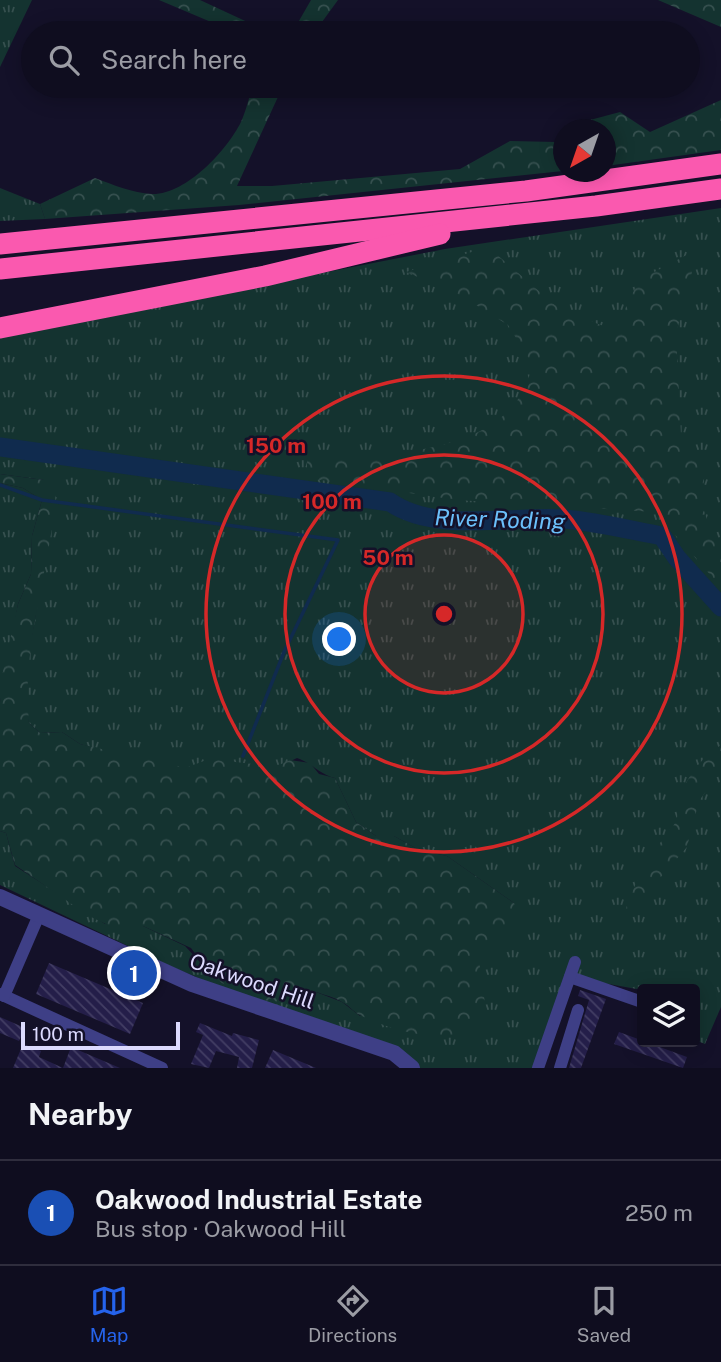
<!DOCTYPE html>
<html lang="en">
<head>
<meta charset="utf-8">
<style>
  :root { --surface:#0f0d1f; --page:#1d1b2c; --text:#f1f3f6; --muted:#9b9ca4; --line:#2f2d3d; --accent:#2563eb }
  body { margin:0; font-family:"Public Sans",sans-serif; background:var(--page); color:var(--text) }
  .controls { position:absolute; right:21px; bottom:21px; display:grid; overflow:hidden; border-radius:7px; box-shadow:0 4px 18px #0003 }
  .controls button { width:63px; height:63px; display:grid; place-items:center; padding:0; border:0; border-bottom:2px solid var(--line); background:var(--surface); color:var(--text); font:35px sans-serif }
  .compass { position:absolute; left:553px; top:119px; width:63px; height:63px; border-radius:50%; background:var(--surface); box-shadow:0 4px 18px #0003; rotate:220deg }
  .scale { position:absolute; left:21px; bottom:18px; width:159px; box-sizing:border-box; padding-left:7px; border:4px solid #dcdafe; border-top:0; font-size:19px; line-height:24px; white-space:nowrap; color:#dcdafe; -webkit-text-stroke:5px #141129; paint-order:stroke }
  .you { position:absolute; left:340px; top:640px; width:24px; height:24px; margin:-18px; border:5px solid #fff; border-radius:50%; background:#1a73e8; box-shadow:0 0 0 10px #1a73e833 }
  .badge { display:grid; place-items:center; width:46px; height:46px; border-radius:50%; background:var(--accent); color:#fff; font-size:23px; font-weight:700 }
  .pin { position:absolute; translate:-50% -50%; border:4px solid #fff; box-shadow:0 2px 7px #0006 }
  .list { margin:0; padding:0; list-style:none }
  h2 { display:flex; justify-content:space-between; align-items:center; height:91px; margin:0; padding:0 28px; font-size:30px }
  h2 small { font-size:23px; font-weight:400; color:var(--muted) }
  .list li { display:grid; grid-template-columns:46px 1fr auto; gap:21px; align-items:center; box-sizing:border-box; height:105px; padding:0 28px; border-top:2px solid var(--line) }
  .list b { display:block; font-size:26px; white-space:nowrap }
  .list p { margin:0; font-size:23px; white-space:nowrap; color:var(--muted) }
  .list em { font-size:23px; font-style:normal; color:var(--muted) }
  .icon { flex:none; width:38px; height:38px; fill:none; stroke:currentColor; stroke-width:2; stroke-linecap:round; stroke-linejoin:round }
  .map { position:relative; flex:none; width:721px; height:1068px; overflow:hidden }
  .search { position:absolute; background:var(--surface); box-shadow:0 4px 18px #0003; left:21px; right:21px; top:21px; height:77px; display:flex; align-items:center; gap:18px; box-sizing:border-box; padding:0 24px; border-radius:38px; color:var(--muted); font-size:26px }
  .sheet { height:196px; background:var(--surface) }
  nav { display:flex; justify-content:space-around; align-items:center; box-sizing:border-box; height:98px; border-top:2px solid var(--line); background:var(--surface); font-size:19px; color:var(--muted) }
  nav a { display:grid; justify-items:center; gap:4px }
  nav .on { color:var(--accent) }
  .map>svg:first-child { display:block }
  .grass { fill:url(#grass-tufts) }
  .forest { fill:url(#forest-crowns) }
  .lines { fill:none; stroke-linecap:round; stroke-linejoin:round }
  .stream { stroke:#102b4e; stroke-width:3.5 }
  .river { stroke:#102b4e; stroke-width:19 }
  .building { fill:url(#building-back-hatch) }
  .minor { stroke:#3e3f86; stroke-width:12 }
  .tertiary { stroke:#3e3f86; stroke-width:16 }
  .motorway { stroke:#fa59af; stroke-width:21 }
  .ring { fill:none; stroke:#d62828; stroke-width:3.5 }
  .labels { text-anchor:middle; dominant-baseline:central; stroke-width:5; stroke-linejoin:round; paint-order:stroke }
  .street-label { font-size:21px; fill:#dcdafe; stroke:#141129 }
  .water-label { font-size:23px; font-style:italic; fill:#6bc0fb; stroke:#141129 }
  .centre { fill:#d62828; stroke:#141129; stroke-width:3.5 }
  .ring-label { font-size:21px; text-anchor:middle; font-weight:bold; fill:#d62828; stroke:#141129; stroke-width:5; stroke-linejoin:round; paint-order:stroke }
</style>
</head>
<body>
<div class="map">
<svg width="721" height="1068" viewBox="0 0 721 1068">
  <defs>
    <pattern id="grass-tufts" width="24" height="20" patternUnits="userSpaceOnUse" patternTransform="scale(1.75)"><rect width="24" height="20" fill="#143330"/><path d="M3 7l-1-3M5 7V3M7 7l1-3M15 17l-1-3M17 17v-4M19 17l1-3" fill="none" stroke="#36504f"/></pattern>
    <pattern id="forest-crowns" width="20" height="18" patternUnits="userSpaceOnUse" patternTransform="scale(1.75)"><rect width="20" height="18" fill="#143330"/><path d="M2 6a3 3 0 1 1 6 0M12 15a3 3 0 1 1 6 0" fill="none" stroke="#36504f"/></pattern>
    <pattern id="building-back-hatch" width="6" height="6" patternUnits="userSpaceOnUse" patternTransform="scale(1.75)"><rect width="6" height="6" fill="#241e49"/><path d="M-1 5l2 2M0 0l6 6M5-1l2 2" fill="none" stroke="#433e64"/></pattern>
  </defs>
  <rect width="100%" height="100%" fill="#141129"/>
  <g class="grass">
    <path d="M 0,0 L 32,0 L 0,67 Z"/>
    <path d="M 0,188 L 40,204 L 45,219 L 0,221 Z"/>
    <path d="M 721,208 L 721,1007 L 705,1044 L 695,1040 L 695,989 L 642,990 L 570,977 L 538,1068 L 412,1068 L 168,965 L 0,885 L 0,831 L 6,833 L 15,866 L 105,924 L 143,926 L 185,946 L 210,973 L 316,992 L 342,1002 L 360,1016 L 479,959 L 514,903 L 447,856 L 419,850 L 394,836 L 376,836 L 356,822 L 335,778 C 319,774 312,763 297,758 L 278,767 L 179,772 L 80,744 L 62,732 L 40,733 L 29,723 L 22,692 L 36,613 L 44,480 L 0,474 L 0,336 L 445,249 Z"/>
    <path d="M 0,483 L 23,488 L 42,500 L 32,536 L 31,574 L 18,604 L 0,703 Z"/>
  </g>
  <g class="forest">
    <path d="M 159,0 L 200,0 L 267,31 L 285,33 L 237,33 Z"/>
    <path d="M 311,0 L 338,0 L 314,33 L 292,33 Z"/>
    <path d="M 658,0 L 721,0 L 721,27 Z"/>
    <path d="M 253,86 L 283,86 L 237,186 L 272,186 L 460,169 L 510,141 L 556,142 L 563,135 L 563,171 L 239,205 L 45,219 L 40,204 L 95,178 C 114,185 132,193 152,194 C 186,195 227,150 241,122 C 246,111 249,97 253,86 Z"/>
    <path d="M 721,100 L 721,150 L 606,166 L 606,130 L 569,129 L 575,124 L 620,112 L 650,132 Z"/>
    <path d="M 488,247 L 562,311 L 615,330 L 639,280 L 698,249 L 676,334 L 681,435 L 705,467 L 702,505 L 721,560 L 721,587 L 655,512 L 457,500 L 307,478 L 307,454 C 379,458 517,457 532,364 L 508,325 L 460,295 L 406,272 Z"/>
    <path d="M 0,474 L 44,480 L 56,494 C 50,570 21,646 29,723 L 40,733 L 62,732 L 80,744 L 140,758 L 156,753 L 183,769 L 209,759 L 253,764 L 279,765 L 290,760 L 310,763 L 319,774 L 335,778 L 356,822 L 376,836 L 394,836 L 419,850 L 447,856 L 514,903 L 524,925 L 479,960 L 487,1018 C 460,1051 397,1032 364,1017 C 355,1014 350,1006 342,1002 C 334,997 325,995 316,992 L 285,1002 L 260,1000 L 222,983 L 210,973 L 191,948 L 143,926 L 112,927 L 89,916 L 15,865 L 6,833 L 0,831 L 0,703 L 3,671 L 18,604 L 31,574 L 32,536 L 42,500 L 23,488 L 0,483 Z"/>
    <path d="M 721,745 L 721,770 L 699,801 L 687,847 L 647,893 L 640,915 L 625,913 C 633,881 656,846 677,821 C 677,789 694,763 721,745 Z"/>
  </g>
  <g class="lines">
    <path class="stream" d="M 0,485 L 42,500 L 338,540 L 284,652 L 243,756"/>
    <path class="river" d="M 0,447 L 390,502 C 436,534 512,515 565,519 C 597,522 630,530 662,536 L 677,558 L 721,607"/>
  </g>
  <g class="building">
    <path d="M 49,963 L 143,1003 L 130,1034 L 36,994 Z"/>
    <path d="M 580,990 L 606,999 L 581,1068 L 569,1068 L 589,1000 L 578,996 Z"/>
    <path d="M 0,1017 L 25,1028 L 19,1041 L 0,1033 Z"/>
    <path d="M 200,1023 L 232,1036 L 233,1033 L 259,1040 L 252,1068 L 237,1068 L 239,1057 L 216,1051 L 209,1068 L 191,1064 L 203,1035 L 196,1032 Z"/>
    <path d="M 619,1032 L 687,1057 L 683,1068 L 614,1044 Z"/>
    <path d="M 23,1044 L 41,1051 L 39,1057 L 63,1068 L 71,1047 L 120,1068 L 13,1068 Z"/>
    <path d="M 273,1050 L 316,1068 L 265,1068 Z"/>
  </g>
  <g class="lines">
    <g class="minor">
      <path d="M 570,977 L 642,1002"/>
      <path d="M 0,994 L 162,1068"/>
      <path d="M 4,996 L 39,915"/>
      <path d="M 538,1068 L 575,962"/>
      <path d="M 560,1068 L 578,1010"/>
    </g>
    <path class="tertiary" d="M 0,897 L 192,984 L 394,1053 L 412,1068"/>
    <g class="motorway">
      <path d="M 0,244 L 526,191 L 721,164"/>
      <path d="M 0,269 L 596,206 L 721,189"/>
      <path d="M 0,328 L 265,276 L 440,234"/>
    </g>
  </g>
  <circle cx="444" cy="614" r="79" fill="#d62828" fill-opacity=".12"/>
  <g class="ring">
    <circle cx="444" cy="614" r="79"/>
    <circle cx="444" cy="614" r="159"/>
    <circle cx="444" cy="614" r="238"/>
  </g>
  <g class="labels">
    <g class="street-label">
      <text transform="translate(252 981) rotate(19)">Oakwood Hill</text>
    </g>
    <g class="water-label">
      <text transform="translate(500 519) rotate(2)">River Roding</text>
    </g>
  </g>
  <circle cx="444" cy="614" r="10" class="centre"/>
  <g class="ring-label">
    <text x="276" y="453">150 m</text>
    <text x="332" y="509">100 m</text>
    <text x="388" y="565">50 m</text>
  </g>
</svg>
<div class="controls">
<button><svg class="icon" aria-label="layers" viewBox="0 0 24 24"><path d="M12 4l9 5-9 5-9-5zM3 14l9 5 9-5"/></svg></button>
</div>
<svg class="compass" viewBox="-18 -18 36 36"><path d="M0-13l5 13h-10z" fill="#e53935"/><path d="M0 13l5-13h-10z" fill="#9b9ca4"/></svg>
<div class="scale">100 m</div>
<div class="you"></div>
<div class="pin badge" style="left:134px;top:973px;background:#1a4fb4">1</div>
<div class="search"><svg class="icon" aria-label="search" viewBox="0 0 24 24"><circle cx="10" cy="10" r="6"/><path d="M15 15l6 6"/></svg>Search here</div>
</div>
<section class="sheet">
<h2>Nearby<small></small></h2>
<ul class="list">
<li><span class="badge" style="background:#1a4fb4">1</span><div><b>Oakwood Industrial Estate</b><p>Bus stop · Oakwood Hill</p></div><em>250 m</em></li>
</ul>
</section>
<nav>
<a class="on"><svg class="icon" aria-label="map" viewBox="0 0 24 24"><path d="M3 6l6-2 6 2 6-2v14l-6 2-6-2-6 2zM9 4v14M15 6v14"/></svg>Map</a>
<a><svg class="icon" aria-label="directions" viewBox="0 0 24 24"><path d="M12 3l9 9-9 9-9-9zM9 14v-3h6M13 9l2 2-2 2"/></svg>Directions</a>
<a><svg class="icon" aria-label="saved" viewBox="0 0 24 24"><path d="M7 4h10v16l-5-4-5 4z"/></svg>Saved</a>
</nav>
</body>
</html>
